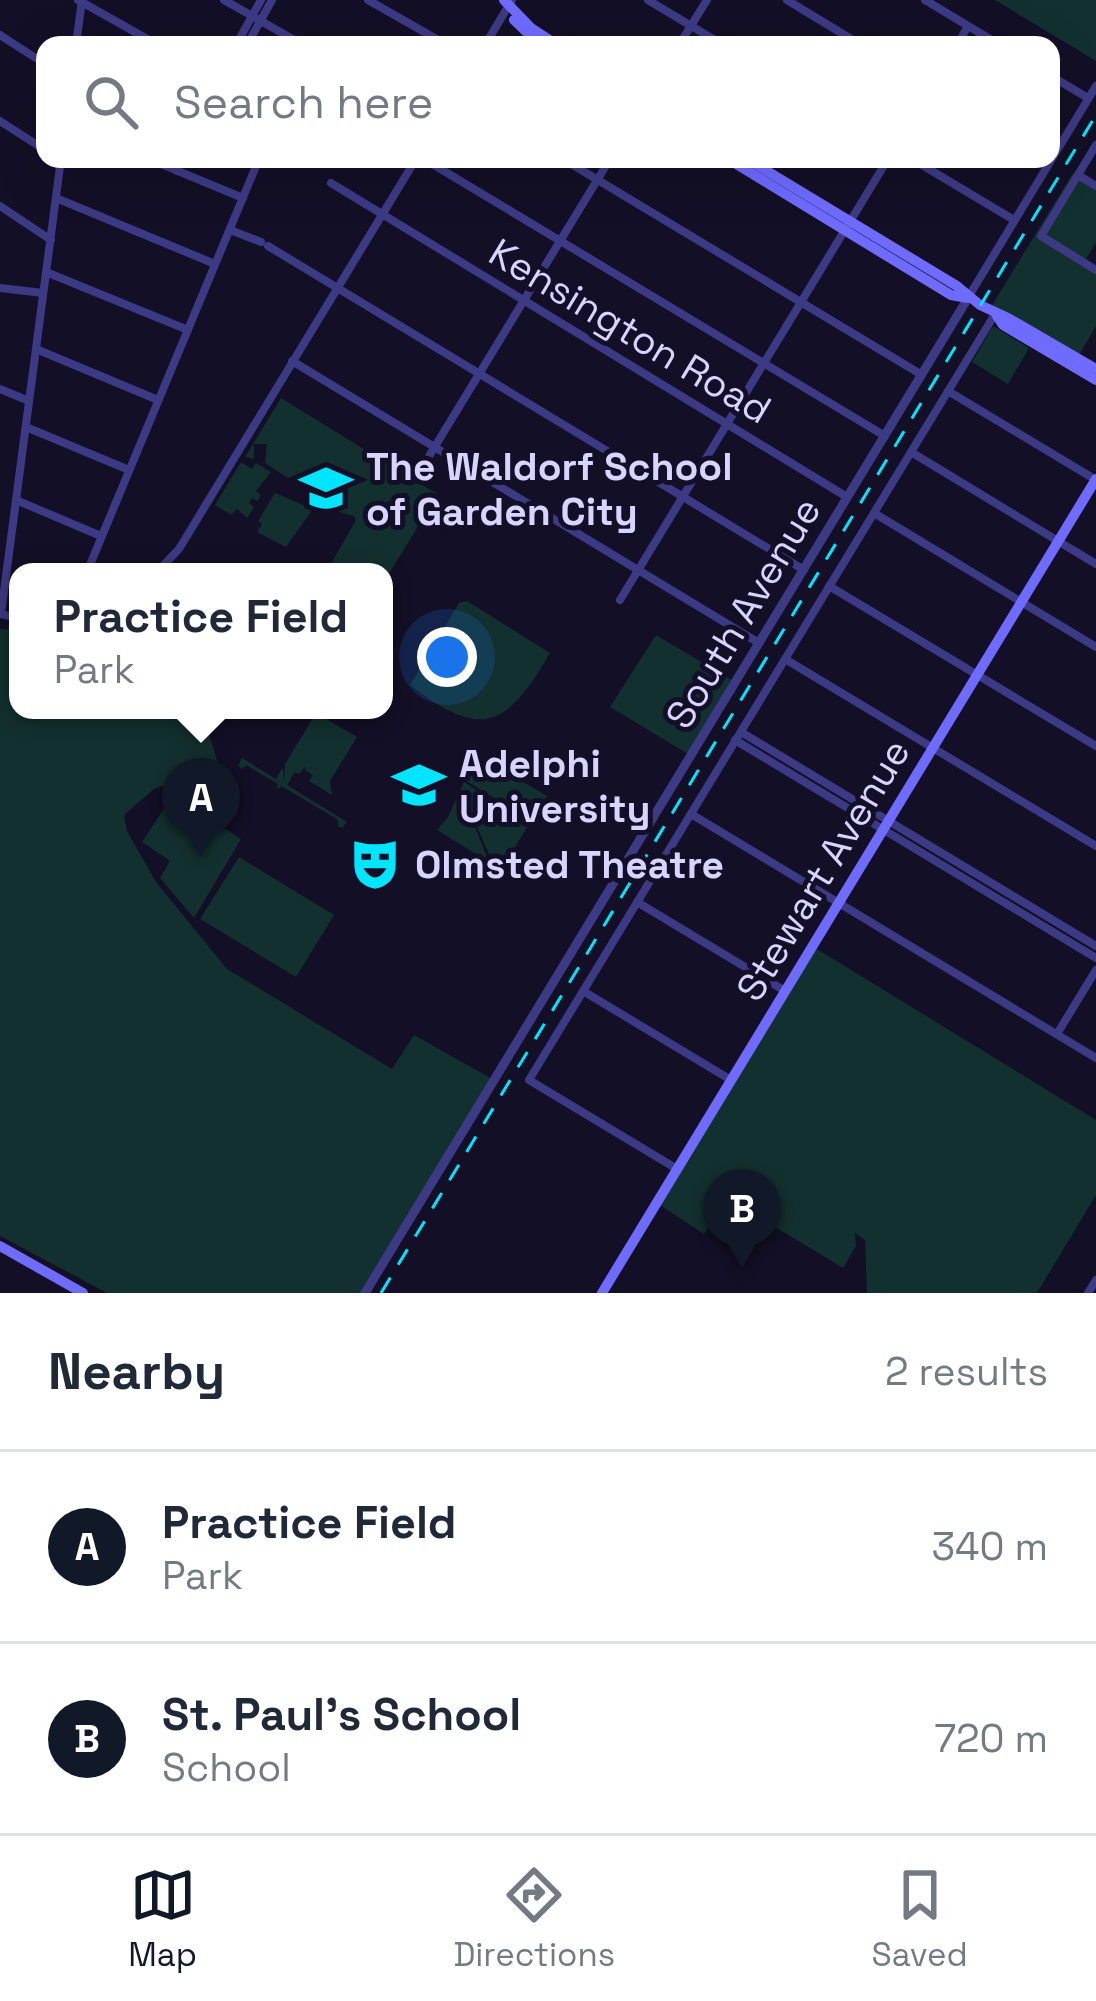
<!DOCTYPE html>
<html lang="en">
<head>
<meta charset="utf-8">
<style>
  :root { --surface:#fff; --page:#f2f2f3; --text:#1f2937; --muted:#747a83; --line:#e0e1e3; --accent:#111827 }
  body { margin:0; font-family:"Space Grotesk",sans-serif; background:var(--page); color:var(--text) }
  .you { position:absolute; left:447px; top:657px; width:42px; height:42px; margin:-30px; border:9px solid #fff; border-radius:50%; background:#1a73e8; box-shadow:0 0 0 18px #1a73e833 }
  .badge { display:grid; place-items:center; width:78px; height:78px; border-radius:50%; background:var(--accent); color:#fff; font-size:39px; font-weight:700 }
  .pin { position:absolute; translate:-50% -99px; filter:drop-shadow(0 3px 6px #0008) }
  .pin::after { content:''; position:absolute; top:63px; width:42px; height:36px; background:inherit; clip-path:polygon(0 0,100% 0,50% 100%) }
  .popup { position:absolute; left:9px; top:563px; width:384px; height:156px; box-sizing:border-box; display:grid; place-content:center; border-radius:24px; background:var(--surface); filter:drop-shadow(0 3px 9px #0005); font-size:39px; white-space:nowrap; color:var(--muted) }
  .popup b { font-size:45px; color:var(--text) }
  .popup::after { content:''; position:absolute; left:50%; top:100%; margin-left:-24px; border:24px solid transparent; border-top-color:var(--surface) }
  .list { margin:0; padding:0; list-style:none }
  h2 { display:flex; justify-content:space-between; align-items:center; height:156px; margin:0; padding:0 48px; font-size:51px }
  h2 small { font-size:39px; font-weight:400; color:var(--muted) }
  .list li { display:grid; grid-template-columns:78px 1fr auto; gap:36px; align-items:center; box-sizing:border-box; height:192px; padding:0 48px; border-top:3px solid var(--line) }
  .list b { display:block; font-size:45px; white-space:nowrap }
  .list p { margin:0; font-size:39px; white-space:nowrap; color:var(--muted) }
  .list em { font-size:39px; font-style:normal; color:var(--muted) }
  .icon { flex:none; width:66px; height:66px; fill:none; stroke:currentColor; stroke-width:2; stroke-linecap:round; stroke-linejoin:round }
  .map { position:relative; flex:none; width:1096px; height:1293px; overflow:hidden }
  .search { position:absolute; background:var(--surface); box-shadow:0 12px 48px #0002; left:36px; right:36px; top:36px; height:132px; display:flex; align-items:center; gap:30px; box-sizing:border-box; padding:0 42px; border-radius:24px; color:var(--muted); font-size:45px }
  .sheet { height:540px; background:var(--surface) }
  nav { display:flex; justify-content:space-around; align-items:center; box-sizing:border-box; height:168px; border-top:3px solid var(--line); background:var(--surface); font-size:33px; color:var(--muted) }
  nav a { display:grid; justify-items:center; gap:6px }
  nav .on { color:var(--accent) }
  .map>svg:first-child { display:block }
  .green { fill:#12302f }
  .lines { fill:none; stroke-linecap:round; stroke-linejoin:round }
  .minor { stroke:#3d3a85; stroke-width:8 }
  .tertiary { stroke:#3d3a85; stroke-width:9 }
  .secondary { stroke:#6f6bff; stroke-width:10 }
  .rail { stroke:#00e5ff; stroke-width:3; stroke-dasharray:18 15; stroke-linecap:butt }
  .labels { text-anchor:middle; dominant-baseline:central; stroke-width:10; stroke-linejoin:round; paint-order:stroke }
  .street-label { font-size:39px; fill:#d9d4ff; stroke:#130f26 }
  .poi-label { font-size:39px; font-weight:bold; fill:#d9d4ff; stroke:#130f26; text-anchor:start }
</style>
</head>
<body>
<div class="map">
<svg width="1096" height="1293" viewBox="0 0 1096 1293">
  <rect width="100%" height="100%" fill="#130f26"/>
  <g class="green">
    <path d="M 995,0 L 1096,0 L 1096,61 Z"/>
    <path d="M 1073,173 L 1096,187 L 1096,242 L 1084,263 L 1096,271 L 1096,326 L 1078,357 L 989,310 Z"/>
    <path d="M 993,326 L 1029,348 L 1008,384 L 972,362 Z"/>
    <path d="M 281,398 L 414,480 L 409,487 L 417,482 L 438,494 L 384,582 L 384,572 L 342,572 L 332,562 L 356,520 L 354,516 L 339,512 L 265,463 L 267,444 L 254,444 L 254,459 L 245,457 Z"/>
    <path d="M 241,462 L 252,469 L 256,463 L 271,472 L 256,491 L 261,495 L 258,501 L 252,498 L 249,503 L 254,507 L 247,518 L 237,509 L 231,515 L 215,505 Z"/>
    <path d="M 275,493 L 313,509 L 286,547 L 257,532 L 262,524 L 258,521 Z"/>
    <path d="M 467,601 L 550,653 C 507,727 482,741 410,685 L 459,603 Z"/>
    <path d="M 0,629 L 18,630 L 18,710 L 201,710 L 219,766 L 154,789 L 124,815 L 127,831 L 156,882 L 227,969 L 392,1069 L 414,1035 L 494,1080 L 361,1293 L 107,1293 L 0,1236 Z"/>
    <path d="M 656,635 L 732,680 L 688,754 L 610,707 Z"/>
    <path d="M 316,713 L 357,737 L 330,781 L 332,795 L 309,781 L 313,775 L 305,770 L 306,766 L 299,774 L 295,772 L 287,785 L 347,822 L 342,828 L 338,826 L 337,819 L 281,786 L 277,790 L 278,784 L 246,765 L 242,769 L 238,766 L 242,758 L 276,779 L 283,767 L 284,783 L 285,764 Z"/>
    <path d="M 480,756 L 547,796 L 498,874 L 462,794 L 489,862 L 437,830 L 448,817 L 464,782 L 481,793 L 478,800 L 509,819 L 515,811 L 513,806 L 500,802 L 502,798 L 497,800 L 465,780 Z"/>
    <path d="M 173,795 L 241,839 L 194,918 L 160,878 L 170,861 L 142,842 Z"/>
    <path d="M 239,857 L 334,915 L 296,977 L 200,919 Z"/>
    <path d="M 812,946 L 1096,1120 L 1096,1195 L 1037,1293 L 867,1293 L 865,1240 L 855,1233 L 856,1246 L 843,1268 L 729,1199 L 704,1234 L 657,1203 Z"/>
  </g>
  <g class="lines">
    <g class="minor">
      <path d="M 78,0 L 158,45"/>
      <path d="M 224,0 L 303,45"/>
      <path d="M 368,0 L 447,45"/>
      <path d="M 648,0 L 723,45"/>
      <path d="M 787,0 L 861,45"/>
      <path d="M 925,0 L 1000,45"/>
      <path d="M 0,35 L 45,64"/>
      <path d="M 76,45 L 82,0"/>
      <path d="M 236,45 L 261,0"/>
      <path d="M 247,45 L 272,0"/>
      <path d="M 485,45 L 512,0"/>
      <path d="M 679,45 L 707,0"/>
      <path d="M 957,45 L 968,26"/>
      <path d="M 1051,76 L 1088,98"/>
      <path d="M 0,121 L 45,150"/>
      <path d="M 1096,145 L 1041,236 L 1096,270"/>
      <path d="M 149,159 L 243,198"/>
      <path d="M 424,159 L 885,436"/>
      <path d="M 563,159 L 922,375"/>
      <path d="M 912,159 L 1014,220"/>
      <path d="M 177,171 L 182,159"/>
      <path d="M 1078,175 L 1096,186"/>
      <path d="M 331,183 L 847,497"/>
      <path d="M 56,198 L 215,264"/>
      <path d="M 0,206 L 51,240"/>
      <path d="M 230,230 L 261,242"/>
      <path d="M 268,246 L 804,570"/>
      <path d="M 46,272 L 188,330"/>
      <path d="M 0,288 L 43,293"/>
      <path d="M 969,296 L 1096,86"/>
      <path d="M 36,349 L 158,400"/>
      <path d="M 292,361 L 759,643"/>
      <path d="M 0,389 L 29,401"/>
      <path d="M 948,391 L 1096,480"/>
      <path d="M 26,427 L 129,470"/>
      <path d="M 911,452 L 1096,564"/>
      <path d="M 417,476 L 610,159"/>
      <path d="M 16,500 L 101,536"/>
      <path d="M 874,513 L 1096,647"/>
      <path d="M 87,572 L 259,159"/>
      <path d="M 157,572 L 179,549 L 416,159"/>
      <path d="M 829,586 L 1096,746"/>
      <path d="M 620,600 L 888,159"/>
      <path d="M 0,614 L 18,618"/>
      <path d="M 1,614 L 61,159"/>
      <path d="M 785,659 L 1096,846"/>
      <path d="M 741,732 L 1096,946"/>
      <path d="M 735,740 L 1096,958"/>
      <path d="M 691,814 L 1096,1058"/>
      <path d="M 637,902 L 785,991"/>
      <path d="M 583,991 L 731,1080"/>
      <path d="M 1057,1034 L 1096,970"/>
      <path d="M 677,1169 L 529,1080 L 995,314"/>
      <path d="M 1088,1293 L 1096,1280"/>
    </g>
    <path class="tertiary" d="M 365,1293 L 968,298"/>
    <g class="secondary">
      <path d="M 504,0 L 531,28 L 557,45"/>
      <path d="M 514,20 L 540,45"/>
      <path d="M 728,159 L 951,295 L 968,298"/>
      <path d="M 747,159 L 957,286 L 980,305 L 1008,318 L 1096,369"/>
      <path d="M 997,316 L 1003,325 L 1096,380"/>
      <path d="M 0,1246 L 83,1293"/>
      <path d="M 602,1293 L 1096,479"/>
    </g>
    <path class="rail" d="M 381,1293 L 1096,115"/>
  </g>
  <defs>
    <g id="school-bare" transform="scale(4.14)"><path d="M0-5L7-2L0 1L-7-2ZM-4 1L0 2.5L4 1V4Q0 6-4 4Z" fill="#00e5ff" stroke="#130f26" stroke-width="2.5" paint-order="stroke"/></g>
    <g id="university-bare" transform="scale(4.14)"><path d="M0-5L7-2L0 1L-7-2ZM-4 1L0 2.5L4 1V4Q0 6-4 4Z" fill="#00e5ff" stroke="#130f26" stroke-width="2.5" paint-order="stroke"/></g>
    <g id="theatre-bare" transform="scale(4.14)"><path d="M-5-5.5Q0-4 5-5.5V0Q5 5 0 6Q-5 5-5 0ZM-3.3-2.5H-1v1.5H-3.3ZM1-2.5H3.3v1.5H1ZM-2.8 1Q0 5.5 2.8 1Z" fill="#00e5ff" stroke="#130f26" stroke-width="2.5" paint-order="stroke"/></g>
  </defs>
  <g fill-rule="evenodd">
    <use href="#school-bare" x="326" y="488"/>
    <use href="#university-bare" x="419" y="785"/>
    <use href="#theatre-bare" x="375" y="864"/>
  </g>
  <g class="labels">
    <g class="street-label">
      <text transform="translate(630 331) rotate(31)">Kensington Road</text>
      <text transform="translate(743 613) rotate(-59)">South Avenue</text>
      <text transform="translate(823 870) rotate(-59)">Stewart Avenue</text>
    </g>
    <g class="poi-label">
      <text x="366" y="466">The Waldorf School<tspan x="366" dy="45">of Garden City</tspan></text>
      <text x="459" y="763">Adelphi<tspan x="459" dy="45">University</tspan></text>
      <text x="415" y="864">Olmsted Theatre</text>
    </g>
  </g>
</svg>
<div class="you"></div>
<div class="pin badge" style="left:201px;top:857px">A</div>
<div class="popup"><b>Practice Field</b>Park</div>
<div class="pin badge" style="left:742px;top:1268px">B</div>
<div class="search"><svg class="icon" aria-label="search" viewBox="0 0 24 24"><circle cx="10" cy="10" r="6"/><path d="M15 15l6 6"/></svg>Search here</div>
</div>
<section class="sheet">
<h2>Nearby<small>2 results</small></h2>
<ul class="list">
<li><span class="badge">A</span><div><b>Practice Field</b><p>Park</p></div><em>340 m</em></li>
<li><span class="badge">B</span><div><b>St. Paul's School</b><p>School</p></div><em>720 m</em></li>
</ul>
</section>
<nav>
<a class="on"><svg class="icon" aria-label="map" viewBox="0 0 24 24"><path d="M3 6l6-2 6 2 6-2v14l-6 2-6-2-6 2zM9 4v14M15 6v14"/></svg>Map</a>
<a><svg class="icon" aria-label="directions" viewBox="0 0 24 24"><path d="M12 3l9 9-9 9-9-9zM9 14v-3h6M13 9l2 2-2 2"/></svg>Directions</a>
<a><svg class="icon" aria-label="saved" viewBox="0 0 24 24"><path d="M7 4h10v16l-5-4-5 4z"/></svg>Saved</a>
</nav>
</body>
</html>
